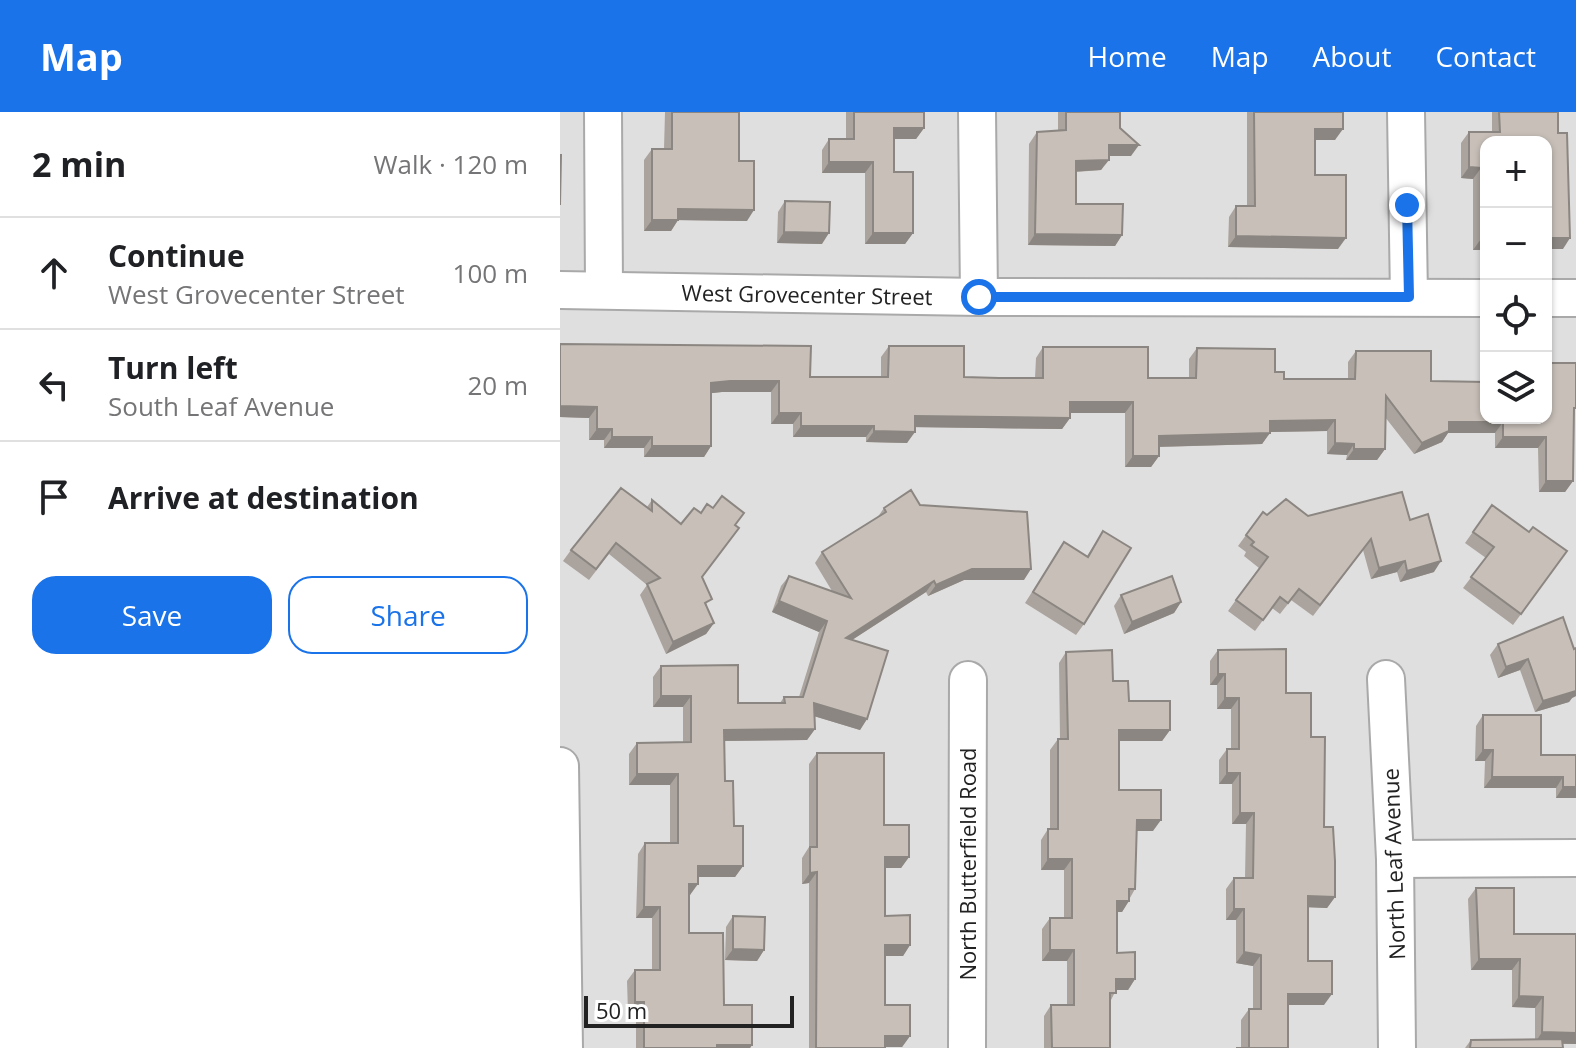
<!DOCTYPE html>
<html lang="en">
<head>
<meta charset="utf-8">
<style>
  :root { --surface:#fff; --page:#f2f2f2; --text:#202124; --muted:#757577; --line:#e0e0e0; --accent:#1a73e8 }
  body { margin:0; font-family:"Open Sans",sans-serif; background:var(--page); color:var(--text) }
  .controls { position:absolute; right:24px; top:24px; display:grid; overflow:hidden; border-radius:16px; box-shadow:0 2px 6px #0004 }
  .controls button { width:72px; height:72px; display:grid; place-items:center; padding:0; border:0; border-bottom:2px solid var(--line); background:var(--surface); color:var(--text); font:40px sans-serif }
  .scale { position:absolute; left:24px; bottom:20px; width:210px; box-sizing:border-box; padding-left:8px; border:4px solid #222; border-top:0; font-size:22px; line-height:28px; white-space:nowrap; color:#222; -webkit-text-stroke:6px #fff; paint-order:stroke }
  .stop { position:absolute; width:24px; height:24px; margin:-18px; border:6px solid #1a73e8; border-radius:50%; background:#fff }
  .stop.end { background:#1a73e8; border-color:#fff; box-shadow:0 2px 8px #0008 }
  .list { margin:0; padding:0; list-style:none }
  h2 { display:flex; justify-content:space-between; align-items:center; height:104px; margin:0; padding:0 32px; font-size:34px }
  h2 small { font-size:26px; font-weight:400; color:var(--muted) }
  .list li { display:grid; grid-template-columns:52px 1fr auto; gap:24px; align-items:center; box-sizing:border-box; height:112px; padding:0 32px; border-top:2px solid var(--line) }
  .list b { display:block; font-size:30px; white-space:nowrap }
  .list p { margin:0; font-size:26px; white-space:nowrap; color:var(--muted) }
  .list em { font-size:26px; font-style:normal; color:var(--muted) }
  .actions { display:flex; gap:16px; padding:24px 32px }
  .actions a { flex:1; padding:18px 0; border:2px solid var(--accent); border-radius:24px; text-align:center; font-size:28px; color:var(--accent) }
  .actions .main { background:var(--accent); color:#fff }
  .icon { flex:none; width:44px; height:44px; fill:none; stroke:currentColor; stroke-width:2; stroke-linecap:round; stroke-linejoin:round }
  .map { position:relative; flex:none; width:1016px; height:936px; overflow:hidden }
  header { display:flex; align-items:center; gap:48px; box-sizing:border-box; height:112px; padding:0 40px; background:var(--accent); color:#fff }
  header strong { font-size:38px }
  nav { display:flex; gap:44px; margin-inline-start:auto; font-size:28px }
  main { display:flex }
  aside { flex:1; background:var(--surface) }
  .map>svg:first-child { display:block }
  .residential { fill:#e0dfdf; fill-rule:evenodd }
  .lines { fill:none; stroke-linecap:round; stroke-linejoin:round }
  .minor-casing { stroke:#a9a9a9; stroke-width:40 }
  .minor { stroke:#fff; stroke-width:36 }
  .wall { fill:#aba49e }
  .shaded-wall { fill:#8b8681 }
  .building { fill:#c7bfb8; stroke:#8b8681; stroke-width:2 }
  .route { stroke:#1a73e8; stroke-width:10 }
  .labels { text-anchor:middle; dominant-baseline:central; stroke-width:6; stroke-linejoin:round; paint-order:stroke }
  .street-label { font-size:22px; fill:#222; stroke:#fff }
</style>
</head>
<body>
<header>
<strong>Map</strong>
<nav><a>Home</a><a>Map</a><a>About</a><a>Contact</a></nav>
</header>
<main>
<aside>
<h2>2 min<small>Walk · 120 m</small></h2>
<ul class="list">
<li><svg class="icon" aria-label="ahead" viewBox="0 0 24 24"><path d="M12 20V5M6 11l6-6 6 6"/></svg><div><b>Continue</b><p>West Grovecenter Street</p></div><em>100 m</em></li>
<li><svg class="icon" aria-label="left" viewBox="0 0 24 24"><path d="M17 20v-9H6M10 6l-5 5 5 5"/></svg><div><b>Turn left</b><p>South Leaf Avenue</p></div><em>20 m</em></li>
<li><svg class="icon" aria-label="arrive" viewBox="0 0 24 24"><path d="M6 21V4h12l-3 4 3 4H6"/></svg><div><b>Arrive at destination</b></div></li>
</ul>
<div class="actions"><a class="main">Save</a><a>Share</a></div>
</aside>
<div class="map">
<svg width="1016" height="936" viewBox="0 0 1016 936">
  <rect width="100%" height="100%" fill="#f2efe9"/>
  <path class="residential" d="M 0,0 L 1016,0 L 1016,936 L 0,936 ZM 926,30 L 986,30 L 986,306 L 926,306 Z"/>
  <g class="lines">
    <g class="minor-casing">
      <g id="minor">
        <path d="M 43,0 L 44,178"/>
        <path d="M 417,0 L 419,185"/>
        <path d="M 846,0 L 849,185"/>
        <path d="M 0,178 L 419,185 L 926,186"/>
        <path d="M 986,186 L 1016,186"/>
        <path d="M 826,567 L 835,747 L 837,936"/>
        <path d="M 0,654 L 4,936"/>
        <path d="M 835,747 L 1016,746"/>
        <path d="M 407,936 L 408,568"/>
      </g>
    </g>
    <use href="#minor" class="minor"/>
  </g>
  <g class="wall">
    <path d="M 105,0 L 179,0 L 179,49 L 187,109 L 118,108 L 111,119 L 84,119 L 84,48 L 92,37 L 104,37 Z"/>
    <path d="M 286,0 L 364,0 L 364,16 L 356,27 L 334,27 L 334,60 L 353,121 L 345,132 L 305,132 L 305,61 L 262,61 L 262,38 L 269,27 L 286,27 Z"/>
    <path d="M 498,0 L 560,0 L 560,16 L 571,44 L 549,44 L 541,58 L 516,60 L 516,92 L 562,123 L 555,134 L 468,133 L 469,32 L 477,20 L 498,19 Z"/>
    <path d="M 687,0 L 783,0 L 775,28 L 755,28 L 755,63 L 778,137 L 668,135 L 669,105 L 676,94 L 687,94 Z"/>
    <path d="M 932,0 L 998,0 L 1003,137 L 926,30 L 926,138 L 913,138 L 913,67 L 901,66 L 901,31 L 909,20 L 932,20 Z"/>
    <path d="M 225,89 L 262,132 L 217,131 L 218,100 Z"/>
    <path d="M 0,232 L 250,265 L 321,265 L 321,245 L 329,234 L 404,265 L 475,266 L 476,246 L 483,235 L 588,266 L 629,266 L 629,247 L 637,236 L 715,260 L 724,267 L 788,267 L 788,250 L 796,239 L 871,269 L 1014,307 L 1013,369 L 1005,380 L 979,380 L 978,336 L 935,336 L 935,321 L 888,321 L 882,330 L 854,342 L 825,305 L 825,337 L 817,348 L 786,348 L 787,343 L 767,342 L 767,319 L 710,320 L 702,332 L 599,335 L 599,344 L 591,355 L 565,355 L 565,301 L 510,301 L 510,306 L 502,317 L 355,315 L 347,331 L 306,330 L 306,325 L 233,325 L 233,312 L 211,312 L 211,280 L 162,280 L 151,281 L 151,334 L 144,345 L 84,345 L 84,336 L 44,336 L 44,328 L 29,328 L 29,306 L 0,305 Z"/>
    <path d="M 92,388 L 121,412 L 141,401 L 175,414 L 171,427 L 142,465 L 147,495 L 154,511 L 146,522 L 106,542 L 80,483 L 87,473 L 49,442 L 29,468 L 3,449 L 11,438 L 87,395 Z"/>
    <path d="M 360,393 L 464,468 L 404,468 L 368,484 L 366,480 L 292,528 L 307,607 L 300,618 L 254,604 L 255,617 L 247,628 L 164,629 L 165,669 L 183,754 L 175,765 L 138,765 L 130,783 L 129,783 L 129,821 L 164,893 L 192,933 L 190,936 L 76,936 L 76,901 L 68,901 L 67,869 L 75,858 L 92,858 L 92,806 L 76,806 L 78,742 L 85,731 L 110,731 L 110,673 L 69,673 L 69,642 L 77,631 L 123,630 L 123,595 L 93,595 L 93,565 L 101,554 L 178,591 L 220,591 L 224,585 L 239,585 L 259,520 L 212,500 L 221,474 L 229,464 L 272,479 L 255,451 L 262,440 L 317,406 L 324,396 Z"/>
    <path d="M 932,393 L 969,420 L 1007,439 L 953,513 L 903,476 L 926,446 L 905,431 Z"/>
    <path d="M 703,400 L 707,403 L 850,408 L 874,460 L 840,470 L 837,460 L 811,467 L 803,438 L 753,504 L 731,488 L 720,502 L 712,496 L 695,519 L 668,499 L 699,456 L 684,444 L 686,440 L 678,434 Z"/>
    <path d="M 543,419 L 524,512 L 516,523 L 465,491 L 504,430 L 527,444 Z"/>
    <path d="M 561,483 L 621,490 L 614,501 L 564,522 L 554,494 Z"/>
    <path d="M 938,532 L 1016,536 L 1016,584 L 1012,586 L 1009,590 L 975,600 L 960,558 L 938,566 L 930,543 Z"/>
    <path d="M 658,538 L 726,581 L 751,625 L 775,785 L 767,796 L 748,795 L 748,849 L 764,893 L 728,893 L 728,936 L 681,936 L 681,908 L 689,897 L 693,897 L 693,854 L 676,851 L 676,808 L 666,808 L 666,777 L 674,766 L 685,766 L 686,712 L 672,712 L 672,672 L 659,672 L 659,648 L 667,637 L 671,637 L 671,597 L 657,597 L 657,573 L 650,573 L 650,549 Z"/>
    <path d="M 506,540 L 553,569 L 569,589 L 610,618 L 602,629 L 559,629 L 559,678 L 593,719 L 577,719 L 575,777 L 562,800 L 557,800 L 557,841 L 575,867 L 568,878 L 556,878 L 550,890 L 550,936 L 484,936 L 484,904 L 491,893 L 507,893 L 507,849 L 482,849 L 482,817 L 490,806 L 504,806 L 504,758 L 481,758 L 481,728 L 488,717 L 490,717 L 490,638 L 498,627 L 500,627 L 499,551 Z"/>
    <path d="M 923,603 L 981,643 L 1016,643 L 1016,686 L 996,686 L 996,676 L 924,676 L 925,649 L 915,649 L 916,614 Z"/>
    <path d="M 257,641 L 324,713 L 349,745 L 341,756 L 325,756 L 325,804 L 350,833 L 343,844 L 325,844 L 325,893 L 350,924 L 342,935 L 325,935 L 325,936 L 249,936 L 249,771 L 242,772 L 242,746 L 249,735 L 249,652 Z"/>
    <path d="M 916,776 L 954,822 L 1016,932 L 1003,932 L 1003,936 L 905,936 L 911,928 L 975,928 L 975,896 L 952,895 L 952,858 L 911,858 L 908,787 Z"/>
    <path d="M 173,804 L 204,838 L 197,849 L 165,848 L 166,815 Z"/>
  </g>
  <g class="shaded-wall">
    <path d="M 334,16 L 364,16 L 356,27 L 326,27 Z"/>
    <path d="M 755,17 L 783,17 L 775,28 L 747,28 Z"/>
    <path d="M 549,33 L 579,33 L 571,44 L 541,44 Z"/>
    <path d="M 549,48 L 541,58 L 508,60 L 516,49 Z"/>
    <path d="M 269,50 L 313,50 L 305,61 L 262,61 Z"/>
    <path d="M 909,55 L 921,56 L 913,67 L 901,66 Z"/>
    <path d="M 118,97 L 194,98 L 187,109 L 111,108 Z"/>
    <path d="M 92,108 L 118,108 L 111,119 L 84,119 Z"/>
    <path d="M 224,120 L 269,121 L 262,132 L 217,131 Z"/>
    <path d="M 313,121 L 353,121 L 345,132 L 305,132 Z"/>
    <path d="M 475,122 L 562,123 L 555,134 L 468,133 Z"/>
    <path d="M 676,124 L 786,126 L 778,137 L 668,135 Z"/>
    <path d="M 986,126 L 1010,126 L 1003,137 L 986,137 Z"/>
    <path d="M 921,127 L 926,127 L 926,138 L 913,138 Z"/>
    <path d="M 170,269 L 219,269 L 211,280 L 162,280 L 144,282 L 151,271 Z"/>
    <path d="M 510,290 L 573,290 L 565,301 L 503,301 Z"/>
    <path d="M 0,294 L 37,295 L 29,306 L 0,305 Z"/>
    <path d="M 219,301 L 241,301 L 233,312 L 211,312 Z"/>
    <path d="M 355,304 L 510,306 L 502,317 L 347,315 Z"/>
    <path d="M 775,308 L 767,319 L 702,320 L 710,309 Z"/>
    <path d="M 889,310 L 943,310 L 935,321 L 888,321 L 882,330 L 854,342 L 862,331 Z"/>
    <path d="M 241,314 L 314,314 L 306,325 L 233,325 Z"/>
    <path d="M 37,317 L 52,317 L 44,328 L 29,328 Z"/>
    <path d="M 314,319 L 355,320 L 347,331 L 306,330 Z"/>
    <path d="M 710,321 L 702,332 L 591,335 L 599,324 Z"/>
    <path d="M 52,325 L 92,325 L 84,336 L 44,336 Z"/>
    <path d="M 943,325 L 986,325 L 978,336 L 935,336 Z"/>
    <path d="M 775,331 L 794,332 L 787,343 L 767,342 Z"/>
    <path d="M 92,334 L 151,334 L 144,345 L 84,345 Z"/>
    <path d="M 794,337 L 825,337 L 817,348 L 786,348 Z"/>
    <path d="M 573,344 L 599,344 L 591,355 L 565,355 Z"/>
    <path d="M 986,369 L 1013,369 L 1005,380 L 979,380 Z"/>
    <path d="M 845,449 L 837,460 L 811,467 L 819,456 Z"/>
    <path d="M 881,449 L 874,460 L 840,470 L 847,459 Z"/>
    <path d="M 412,457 L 471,457 L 464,468 L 404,468 L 368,484 L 376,473 Z"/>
    <path d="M 374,469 L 366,480 L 278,537 L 286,526 Z"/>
    <path d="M 219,489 L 267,509 L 259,520 L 212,500 Z"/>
    <path d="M 621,490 L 614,501 L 564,522 L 572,510 Z"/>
    <path d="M 154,511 L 146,522 L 106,542 L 113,530 Z"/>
    <path d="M 968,547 L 960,558 L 938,566 L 946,555 Z"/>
    <path d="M 658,562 L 665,562 L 657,573 L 650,573 Z"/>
    <path d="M 1016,576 L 1016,584 L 1012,586 L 1009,590 L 975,600 L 983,589 Z"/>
    <path d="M 101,584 L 131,584 L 123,595 L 93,595 Z"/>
    <path d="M 665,586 L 679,586 L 671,597 L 657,597 Z"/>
    <path d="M 254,591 L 307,607 L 300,618 L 247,602 Z"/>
    <path d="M 255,617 L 247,628 L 157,629 L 164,618 Z"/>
    <path d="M 559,618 L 610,618 L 602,629 L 551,629 Z"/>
    <path d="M 923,638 L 933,638 L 925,649 L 915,649 Z"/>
    <path d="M 667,661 L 680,661 L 672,672 L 659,672 Z"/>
    <path d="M 77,662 L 118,662 L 110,673 L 69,673 Z"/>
    <path d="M 932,665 L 1003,665 L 996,676 L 924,676 Z"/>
    <path d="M 1003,675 L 1016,675 L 1016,686 L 996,686 Z"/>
    <path d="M 680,701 L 694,701 L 686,712 L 672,712 Z"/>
    <path d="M 577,708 L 601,708 L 593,719 L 569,719 Z"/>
    <path d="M 325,745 L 349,745 L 341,756 L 317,756 Z"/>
    <path d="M 488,747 L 512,747 L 504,758 L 481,758 Z"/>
    <path d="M 138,754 L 183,754 L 175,765 L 130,765 Z"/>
    <path d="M 257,760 L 249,771 L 242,772 L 250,761 Z"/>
    <path d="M 129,772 L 138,772 L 130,783 L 122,783 Z"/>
    <path d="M 748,784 L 775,785 L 767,796 L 741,795 Z"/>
    <path d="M 557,789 L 569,789 L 562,800 L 549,800 Z"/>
    <path d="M 84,795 L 100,795 L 92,806 L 76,806 Z"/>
    <path d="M 674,797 L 684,797 L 676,808 L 666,808 Z"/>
    <path d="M 325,833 L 350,833 L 343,844 L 317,844 Z"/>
    <path d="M 173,837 L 204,838 L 197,849 L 165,848 Z"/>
    <path d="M 490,838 L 514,838 L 507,849 L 482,849 Z"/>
    <path d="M 684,840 L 701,843 L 693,854 L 676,851 Z"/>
    <path d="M 919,847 L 960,847 L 952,858 L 911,858 Z"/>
    <path d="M 556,867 L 575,867 L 568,878 L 549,878 Z"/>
    <path d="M 728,882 L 772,882 L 764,893 L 720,893 Z"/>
    <path d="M 959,884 L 983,885 L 975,896 L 952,895 Z"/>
    <path d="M 75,890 L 84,890 L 76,901 L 68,901 Z"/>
    <path d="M 982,920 L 1016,921 L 1016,932 L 975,931 Z"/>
    <path d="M 325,924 L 350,924 L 342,935 L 317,935 Z"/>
    <path d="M 157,933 L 192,933 L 190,936 L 155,936 Z"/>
  </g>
  <g class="building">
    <path d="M 112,0 L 179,0 L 179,49 L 194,49 L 194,98 L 118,97 L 118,108 L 92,108 L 92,37 L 112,37 Z"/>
    <path d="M 294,0 L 364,0 L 364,16 L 334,16 L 334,60 L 353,60 L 353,121 L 313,121 L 313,50 L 269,50 L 269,27 L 294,27 Z"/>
    <path d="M 506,0 L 560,0 L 560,16 L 579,33 L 549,33 L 549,48 L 516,49 L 516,92 L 563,92 L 562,123 L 475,122 L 477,20 L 506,18 Z"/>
    <path d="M 694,0 L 783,0 L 783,17 L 755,17 L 755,63 L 786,63 L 786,126 L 676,124 L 676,94 L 695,94 Z"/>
    <path d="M 939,0 L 998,0 L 998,21 L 1007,21 L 1010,126 L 986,126 L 986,30 L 926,30 L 926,127 L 921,127 L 921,56 L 909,55 L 909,20 L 940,20 Z"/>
    <path d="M 0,43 L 1,43 L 0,93 Z"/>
    <path d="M 225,89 L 270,90 L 269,121 L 224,120 Z"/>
    <path d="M 0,232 L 251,234 L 250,265 L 328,265 L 329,234 L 404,234 L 404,265 L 439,266 L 483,266 L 483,235 L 588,235 L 588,266 L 636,266 L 637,236 L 715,237 L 715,260 L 724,260 L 724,267 L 795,267 L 796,239 L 871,239 L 871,269 L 926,270 L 926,306 L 986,306 L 986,251 L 1016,251 L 1016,296 L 1014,296 L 1013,369 L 986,369 L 986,325 L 943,325 L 943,310 L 889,310 L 889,319 L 862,331 L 826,284 L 825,337 L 794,337 L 794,332 L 775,331 L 775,308 L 710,309 L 710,321 L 599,324 L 599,344 L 573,344 L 573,290 L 510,290 L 510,306 L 355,304 L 355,320 L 314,319 L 314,314 L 241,314 L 241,301 L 219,301 L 219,269 L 170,269 L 151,271 L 151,334 L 92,334 L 92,325 L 52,325 L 52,317 L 37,317 L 37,295 L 0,294 Z"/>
    <path d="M 61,376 L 92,399 L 92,388 L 121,412 L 134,396 L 141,401 L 147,392 L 153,396 L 162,384 L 184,401 L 175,413 L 179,416 L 142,465 L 152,487 L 145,491 L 154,511 L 113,530 L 87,472 L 100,466 L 56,431 L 36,457 L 11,438 Z"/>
    <path d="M 351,378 L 360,393 L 467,400 L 471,457 L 412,457 L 376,473 L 374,469 L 286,526 L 328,539 L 307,607 L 254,591 L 255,617 L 164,618 L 165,669 L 173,669 L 174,714 L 183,714 L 183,754 L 138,754 L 138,772 L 129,772 L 129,821 L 163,821 L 164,893 L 192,893 L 192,933 L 157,933 L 157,936 L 84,936 L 84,890 L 75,890 L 75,858 L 100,858 L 100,795 L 84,795 L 85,731 L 118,731 L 118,662 L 77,662 L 77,631 L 131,630 L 131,584 L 101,584 L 101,554 L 178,553 L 178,591 L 225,591 L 224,585 L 243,585 L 267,509 L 219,489 L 229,464 L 291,486 L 262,440 L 326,400 L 324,396 Z"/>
    <path d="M 842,380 L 850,408 L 868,402 L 881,449 L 847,459 L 845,449 L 819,456 L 811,427 L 760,493 L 739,477 L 728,491 L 720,485 L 703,508 L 676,488 L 708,445 L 691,433 L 694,430 L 686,423 L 703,400 L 707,403 L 726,387 L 748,404 Z"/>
    <path d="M 932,393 L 969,420 L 973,415 L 1007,439 L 961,502 L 911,465 L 934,435 L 913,420 Z"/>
    <path d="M 543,419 L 571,436 L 524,512 L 473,480 L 504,430 L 528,445 Z"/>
    <path d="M 612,464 L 621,490 L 572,510 L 561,483 Z"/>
    <path d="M 1003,505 L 1014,537 L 1016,536 L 1016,579 L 983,589 L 968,547 L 946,555 L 938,532 Z"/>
    <path d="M 726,537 L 726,581 L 751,581 L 751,625 L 765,625 L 764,715 L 773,715 L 775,749 L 775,785 L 748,784 L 748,849 L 772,849 L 772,882 L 728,882 L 728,936 L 676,936 L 689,936 L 689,897 L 701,897 L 701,843 L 684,840 L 684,797 L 674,797 L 674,766 L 693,766 L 694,701 L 680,701 L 680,661 L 667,661 L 667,637 L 679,637 L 679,586 L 665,586 L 665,562 L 658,562 L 658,538 Z"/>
    <path d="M 552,538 L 553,569 L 568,569 L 569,589 L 610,589 L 610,618 L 559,618 L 559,678 L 601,678 L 601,708 L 577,708 L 575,777 L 569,777 L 569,789 L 557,789 L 557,841 L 575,840 L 575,867 L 556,867 L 556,881 L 550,881 L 550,936 L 492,936 L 491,893 L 514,893 L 514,838 L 490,838 L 490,806 L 512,806 L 512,747 L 488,747 L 488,717 L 498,717 L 498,627 L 508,627 L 506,540 Z"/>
    <path d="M 923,603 L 981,603 L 981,643 L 1016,643 L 1016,675 L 1003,675 L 1003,665 L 932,665 L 933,638 L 923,638 Z"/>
    <path d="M 257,641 L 324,641 L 324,713 L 349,713 L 349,745 L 325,745 L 325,804 L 350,803 L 350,833 L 325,833 L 325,893 L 350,893 L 350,924 L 325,924 L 325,936 L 256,936 L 257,760 L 250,761 L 250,735 L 257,735 Z"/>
    <path d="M 916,776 L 954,776 L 954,822 L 1016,822 L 1016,921 L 982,920 L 983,885 L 959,884 L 960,847 L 919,847 Z"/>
    <path d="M 173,804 L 205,805 L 204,838 L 173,837 Z"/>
    <path d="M 1002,927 L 1003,936 L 910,936 L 911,928 Z"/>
  </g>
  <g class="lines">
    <path class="route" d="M 419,185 L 849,185 L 847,93"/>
  </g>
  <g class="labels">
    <g class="street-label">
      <text transform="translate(247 182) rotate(1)">West Grovecenter Street</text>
      <text transform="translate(407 752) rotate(-90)">North Butterfield Road</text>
      <text transform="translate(833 752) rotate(-92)">North Leaf Avenue</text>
    </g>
  </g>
</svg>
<div class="controls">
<button>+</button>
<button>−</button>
<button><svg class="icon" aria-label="locate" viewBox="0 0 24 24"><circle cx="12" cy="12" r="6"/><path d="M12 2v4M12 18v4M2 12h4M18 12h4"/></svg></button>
<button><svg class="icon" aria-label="layers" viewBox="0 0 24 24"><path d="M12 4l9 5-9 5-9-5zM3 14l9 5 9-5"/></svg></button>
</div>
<div class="scale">50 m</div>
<div class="stop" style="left:419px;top:185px"></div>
<div class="stop end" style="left:847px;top:93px"></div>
</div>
</main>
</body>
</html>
